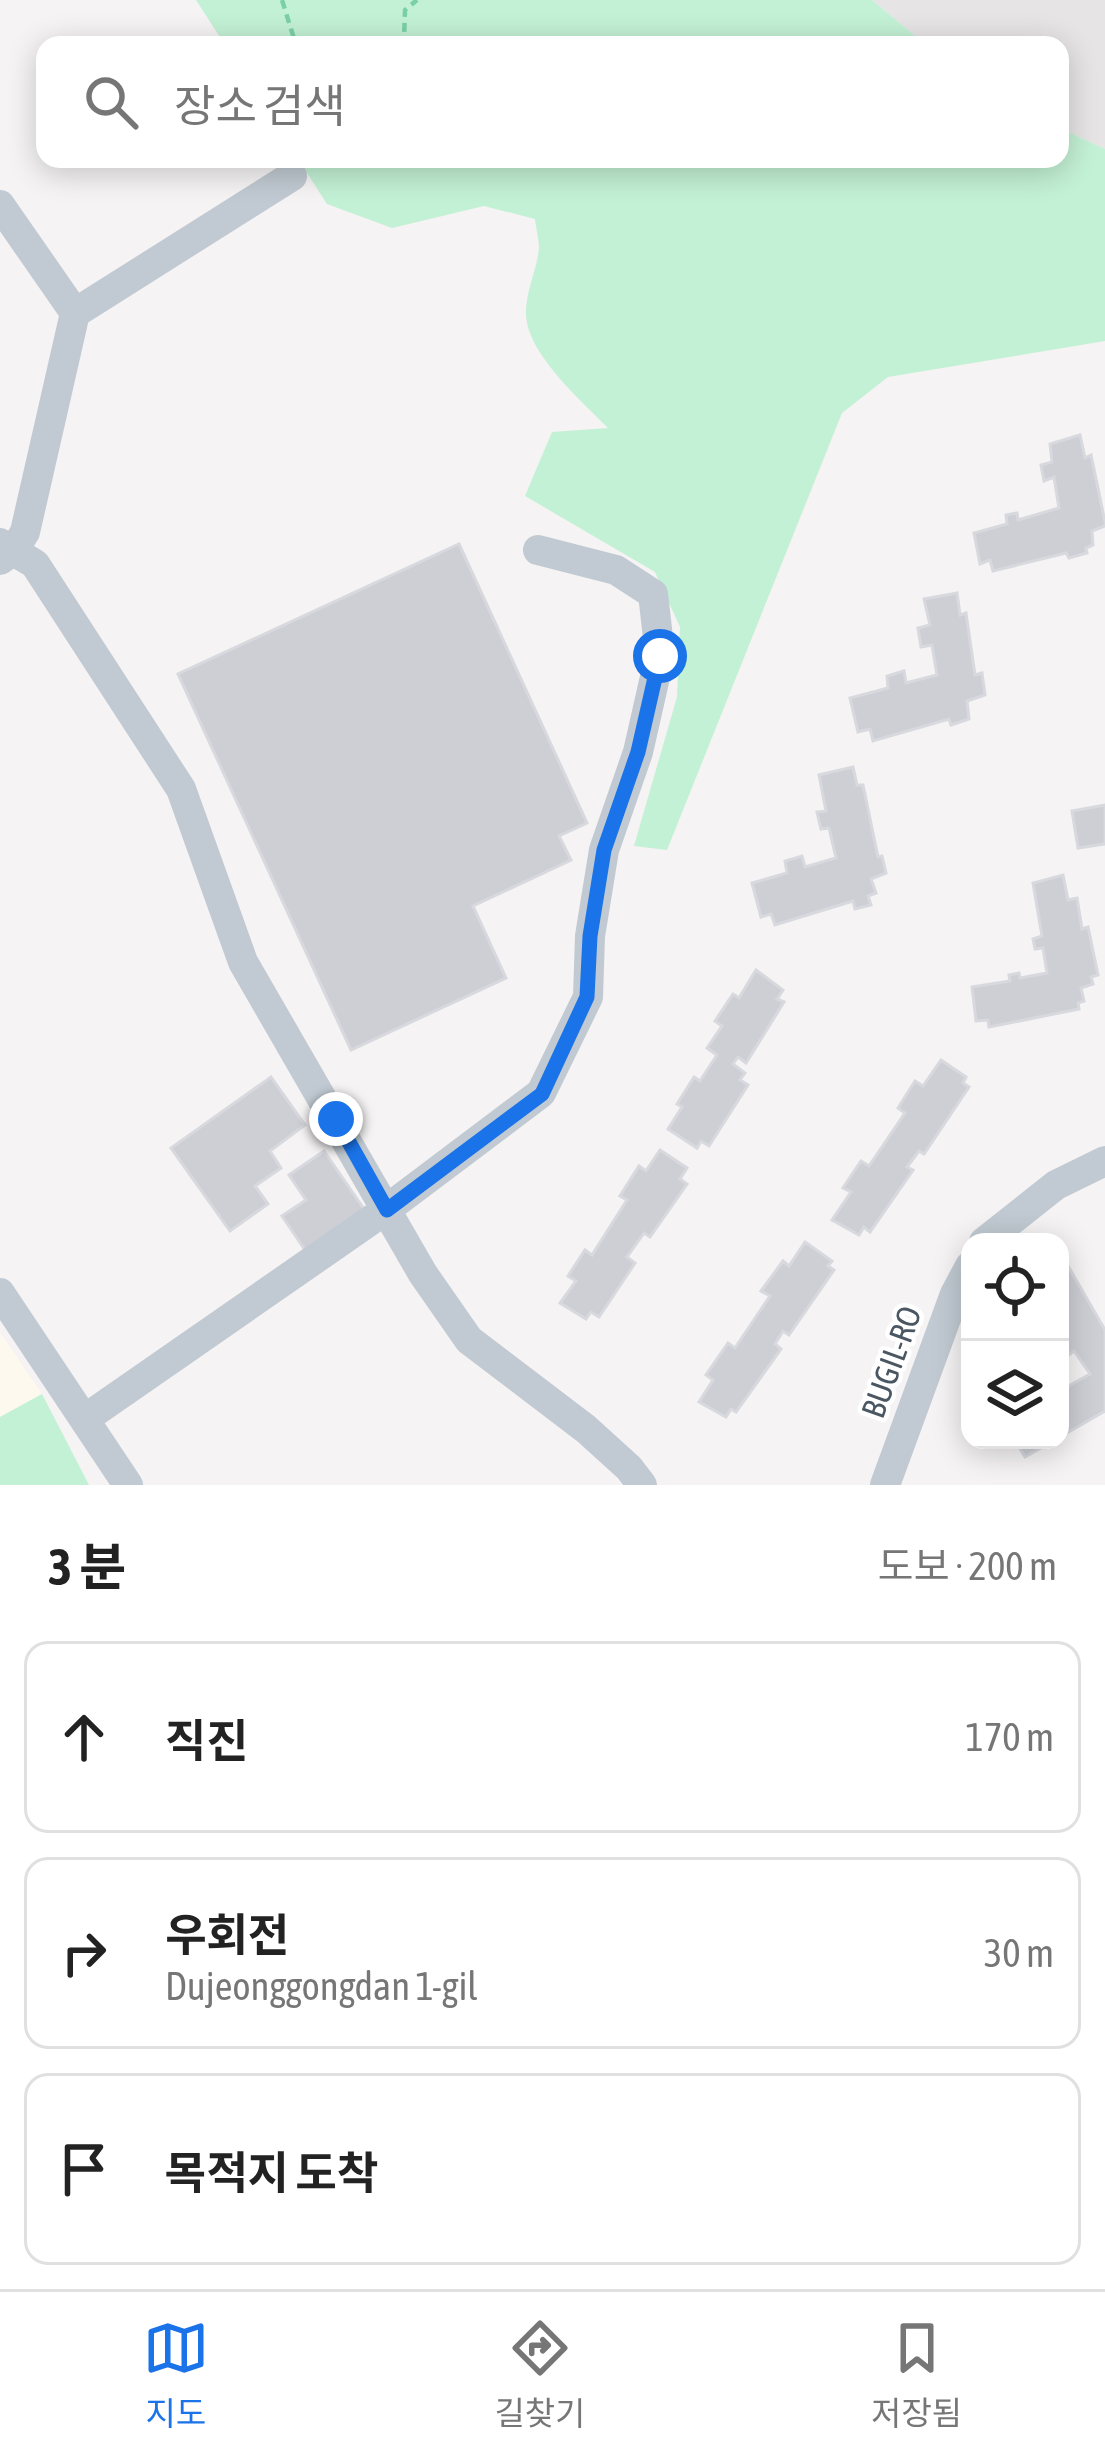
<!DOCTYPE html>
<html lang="ko">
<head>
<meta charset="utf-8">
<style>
  :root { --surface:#fff; --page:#f2f2f2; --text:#222; --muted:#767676; --line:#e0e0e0; --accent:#1a73e8 }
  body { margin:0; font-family:"Asap Condensed","Noto Sans KR",sans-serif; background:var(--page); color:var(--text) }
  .controls { position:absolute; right:36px; bottom:36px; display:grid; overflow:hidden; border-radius:24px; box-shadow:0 6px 30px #0003 }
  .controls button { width:108px; height:108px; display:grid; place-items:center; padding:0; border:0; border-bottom:3px solid var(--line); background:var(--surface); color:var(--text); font:60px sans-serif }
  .stop { position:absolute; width:36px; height:36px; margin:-27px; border:9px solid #1a73e8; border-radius:50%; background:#fff }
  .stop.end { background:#1a73e8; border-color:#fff; box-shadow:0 3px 12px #0008 }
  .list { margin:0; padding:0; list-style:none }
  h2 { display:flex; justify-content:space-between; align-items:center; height:156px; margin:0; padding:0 48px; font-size:51px }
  h2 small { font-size:39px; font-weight:400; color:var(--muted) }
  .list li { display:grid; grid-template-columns:78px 1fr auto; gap:36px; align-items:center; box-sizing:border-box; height:192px; margin:0 24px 24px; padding:0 24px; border:3px solid var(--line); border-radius:24px }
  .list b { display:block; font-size:45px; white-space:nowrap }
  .list p { margin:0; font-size:39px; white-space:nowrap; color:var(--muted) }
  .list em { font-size:39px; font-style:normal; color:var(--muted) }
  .icon { flex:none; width:66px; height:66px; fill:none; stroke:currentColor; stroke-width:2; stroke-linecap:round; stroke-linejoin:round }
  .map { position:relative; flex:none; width:1105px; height:1485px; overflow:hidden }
  .search { position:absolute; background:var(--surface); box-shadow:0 6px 30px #0003; left:36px; right:36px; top:36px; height:132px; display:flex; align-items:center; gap:30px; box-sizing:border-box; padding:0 42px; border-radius:24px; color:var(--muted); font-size:45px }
  .sheet { height:804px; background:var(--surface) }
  nav { display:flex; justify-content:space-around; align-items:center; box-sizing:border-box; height:168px; border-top:3px solid var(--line); background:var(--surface); font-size:33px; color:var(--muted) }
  nav a { display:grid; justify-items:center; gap:6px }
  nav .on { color:var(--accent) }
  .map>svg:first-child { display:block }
  .commercial { fill:#fdf9ef }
  .education { fill:#e6e4e5 }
  .green { fill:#c3f1d5 }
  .building { fill:#cdcfd5; stroke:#d7d9de; stroke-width:3 }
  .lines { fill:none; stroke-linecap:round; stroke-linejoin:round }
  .path { stroke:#7ad0a6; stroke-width:4.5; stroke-dasharray:9 6; stroke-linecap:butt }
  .street { stroke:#c1cad2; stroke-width:30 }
  .route { stroke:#1a73e8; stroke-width:15 }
  .labels { text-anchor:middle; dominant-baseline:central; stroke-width:9; stroke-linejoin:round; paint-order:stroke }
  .street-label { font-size:33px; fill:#4a5661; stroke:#fff }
</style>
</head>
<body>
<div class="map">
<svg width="1105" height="1485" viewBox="0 0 1105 1485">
  <rect width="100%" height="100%" fill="#f5f3f3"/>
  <path class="commercial" d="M 0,1332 L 42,1394 L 0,1417 Z"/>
  <path class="education" d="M 872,0 L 1105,0 L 1105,149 L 1060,128 L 1060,45 L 926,45 Z"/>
  <g class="green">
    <path d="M 196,0 L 872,0 L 926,45 L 225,45 Z"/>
    <path d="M 1060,128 L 1105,149 L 1105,341 L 888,377 L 842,413 L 667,850 L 634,846 L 677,697 L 680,627 L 655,572 L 525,496 L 552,432 L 608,428 C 583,403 534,359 527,323 C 522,298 537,272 539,248 C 539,239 536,228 535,219 L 484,206 L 392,228 L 327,204 L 298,159 L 1060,159 Z"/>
    <path d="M 42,1394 L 89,1485 L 0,1485 L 0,1417 Z"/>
  </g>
  <g class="building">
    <path d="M 1080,435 L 1085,458 L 1091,455 L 1105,522 L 1105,526 L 1092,531 L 1093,545 L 1086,548 L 1087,553 L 1069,558 L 1066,553 L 993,571 L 990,560 L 980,564 L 974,533 L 1007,524 L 1006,515 L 1017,513 L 1018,520 L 1059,508 L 1054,477 L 1044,481 L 1041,465 L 1052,462 L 1050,444 Z"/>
    <path d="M 459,544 L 587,823 L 559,836 L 571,860 L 473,906 L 506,978 L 351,1050 L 178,674 Z"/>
    <path d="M 957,593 L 960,615 L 966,613 L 975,675 L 982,673 L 985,695 L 967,701 L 969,719 L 951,725 L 949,719 L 873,741 L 870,729 L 858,732 L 850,698 L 888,688 L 887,676 L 904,671 L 906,683 L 937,675 L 932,645 L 921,647 L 918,628 L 930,625 L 924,599 Z"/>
    <path d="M 853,767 L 857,785 L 863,785 L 878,857 L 882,856 L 886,873 L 871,879 L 876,893 L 868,896 L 871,905 L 855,909 L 853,901 L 775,925 L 771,914 L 761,917 L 752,883 L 787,873 L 785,861 L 802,856 L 805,867 L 836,858 L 829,828 L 821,829 L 817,812 L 826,811 L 819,775 Z"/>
    <path d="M 1105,805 L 1105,844 L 1078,848 L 1072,811 Z"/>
    <path d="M 1063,875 L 1068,900 L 1077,898 L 1082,929 L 1088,927 L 1098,975 L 1091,977 L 1093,984 L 1081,988 L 1084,1001 L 1078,1003 L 1079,1009 L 989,1027 L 988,1020 L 976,1021 L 972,987 L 1010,981 L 1009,975 L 1019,973 L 1020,978 L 1047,973 L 1043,948 L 1035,949 L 1033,939 L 1042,936 L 1033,883 Z"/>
    <path d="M 756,970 L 783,990 L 777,999 L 784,1002 L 746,1063 L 738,1057 L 733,1064 L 745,1073 L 740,1080 L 748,1085 L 709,1146 L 701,1141 L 697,1148 L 668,1129 L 682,1107 L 677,1104 L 694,1077 L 700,1081 L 717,1055 L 707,1048 L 722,1026 L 715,1021 L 733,994 L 739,998 Z"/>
    <path d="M 941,1060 L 966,1077 L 963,1083 L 969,1087 L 924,1154 L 919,1151 L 907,1167 L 913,1170 L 870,1232 L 864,1227 L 859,1235 L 832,1220 L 851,1192 L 843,1188 L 861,1161 L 869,1166 L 905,1113 L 898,1108 L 915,1081 L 923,1086 Z"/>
    <path d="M 271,1077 L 305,1125 L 270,1151 L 281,1168 L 255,1186 L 268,1204 L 230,1231 L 171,1148 Z"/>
    <path d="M 660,1150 L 687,1168 L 680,1179 L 687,1184 L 650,1237 L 644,1233 L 627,1257 L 635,1263 L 599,1317 L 591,1312 L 586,1319 L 560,1303 L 576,1281 L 568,1276 L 585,1250 L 592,1255 L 627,1200 L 620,1196 L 639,1166 L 646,1171 Z"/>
    <path d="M 324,1151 L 366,1212 L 307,1253 L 282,1216 L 306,1200 L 289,1175 Z"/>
    <path d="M 805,1242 L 832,1261 L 828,1266 L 834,1270 L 789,1335 L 783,1331 L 775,1344 L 781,1349 L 736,1412 L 731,1409 L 726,1417 L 699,1402 L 713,1380 L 706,1375 L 728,1343 L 735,1348 L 770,1296 L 761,1291 L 783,1261 L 789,1266 Z"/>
    <path d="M 1068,1266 L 1105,1330 L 1105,1411 L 1060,1437 L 1060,1378 L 1065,1388 L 1090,1374 L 1074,1351 L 1066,1357 L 1060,1348 L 1060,1271 Z"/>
    <path d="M 1015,1440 L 1055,1440 L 1025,1457 Z"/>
  </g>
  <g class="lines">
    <g class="path">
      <path d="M 282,0 L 296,45"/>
      <path d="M 399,45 L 404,39 L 405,10 L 417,0"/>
    </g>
    <g class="street">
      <path d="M 0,205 L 75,313"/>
      <path d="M 0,543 L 35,564 L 181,789 L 243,962 L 423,1274 L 469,1340 L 586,1429 L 629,1468 L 642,1485"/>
      <path d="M 0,560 L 14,550 L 25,532 L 75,313 L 292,176"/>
      <path d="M 984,1242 L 1056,1185 L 1105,1161"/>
      <path d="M 0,1293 L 128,1485"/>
      <path d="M 86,1418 L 387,1209 L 541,1093 L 588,997 L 590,936 L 604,850 L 638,752 L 660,655 L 653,594 L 616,570 L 538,550"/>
      <path d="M 885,1485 L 955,1294 L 970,1266"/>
    </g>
  </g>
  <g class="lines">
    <path class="route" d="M 336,1119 L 387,1210 L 542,1094 L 587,997 L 590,936 L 604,850 L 638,752 L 660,656"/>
  </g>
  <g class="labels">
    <g class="street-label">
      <text transform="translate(891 1362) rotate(-70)">BUGIL-RO</text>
    </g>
  </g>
</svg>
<div class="controls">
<button><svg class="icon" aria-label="locate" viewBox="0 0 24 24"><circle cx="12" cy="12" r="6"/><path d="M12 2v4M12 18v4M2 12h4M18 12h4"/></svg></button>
<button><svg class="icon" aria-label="layers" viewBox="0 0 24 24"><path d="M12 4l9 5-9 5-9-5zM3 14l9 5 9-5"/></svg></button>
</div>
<div class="stop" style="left:660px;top:656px"></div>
<div class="stop end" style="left:336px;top:1119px"></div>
<div class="search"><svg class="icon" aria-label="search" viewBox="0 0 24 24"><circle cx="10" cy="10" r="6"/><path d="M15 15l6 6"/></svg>장소 검색</div>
</div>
<section class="sheet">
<h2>3 분<small>도보 · 200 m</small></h2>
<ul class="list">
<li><svg class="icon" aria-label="ahead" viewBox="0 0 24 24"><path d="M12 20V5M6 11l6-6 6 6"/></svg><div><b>직진</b></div><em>170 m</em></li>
<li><svg class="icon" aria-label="right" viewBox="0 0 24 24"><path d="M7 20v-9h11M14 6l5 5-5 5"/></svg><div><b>우회전</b><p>Dujeonggongdan 1-gil</p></div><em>30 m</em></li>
<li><svg class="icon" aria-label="arrive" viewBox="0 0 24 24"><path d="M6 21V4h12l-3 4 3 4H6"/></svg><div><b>목적지 도착</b></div></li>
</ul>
</section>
<nav>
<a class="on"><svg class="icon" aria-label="map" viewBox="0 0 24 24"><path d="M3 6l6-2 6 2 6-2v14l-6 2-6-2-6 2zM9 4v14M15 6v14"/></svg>지도</a>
<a><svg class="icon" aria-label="directions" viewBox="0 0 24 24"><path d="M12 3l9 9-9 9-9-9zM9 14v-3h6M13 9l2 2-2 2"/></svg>길찾기</a>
<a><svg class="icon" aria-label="saved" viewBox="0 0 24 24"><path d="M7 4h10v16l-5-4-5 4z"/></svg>저장됨</a>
</nav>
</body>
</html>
